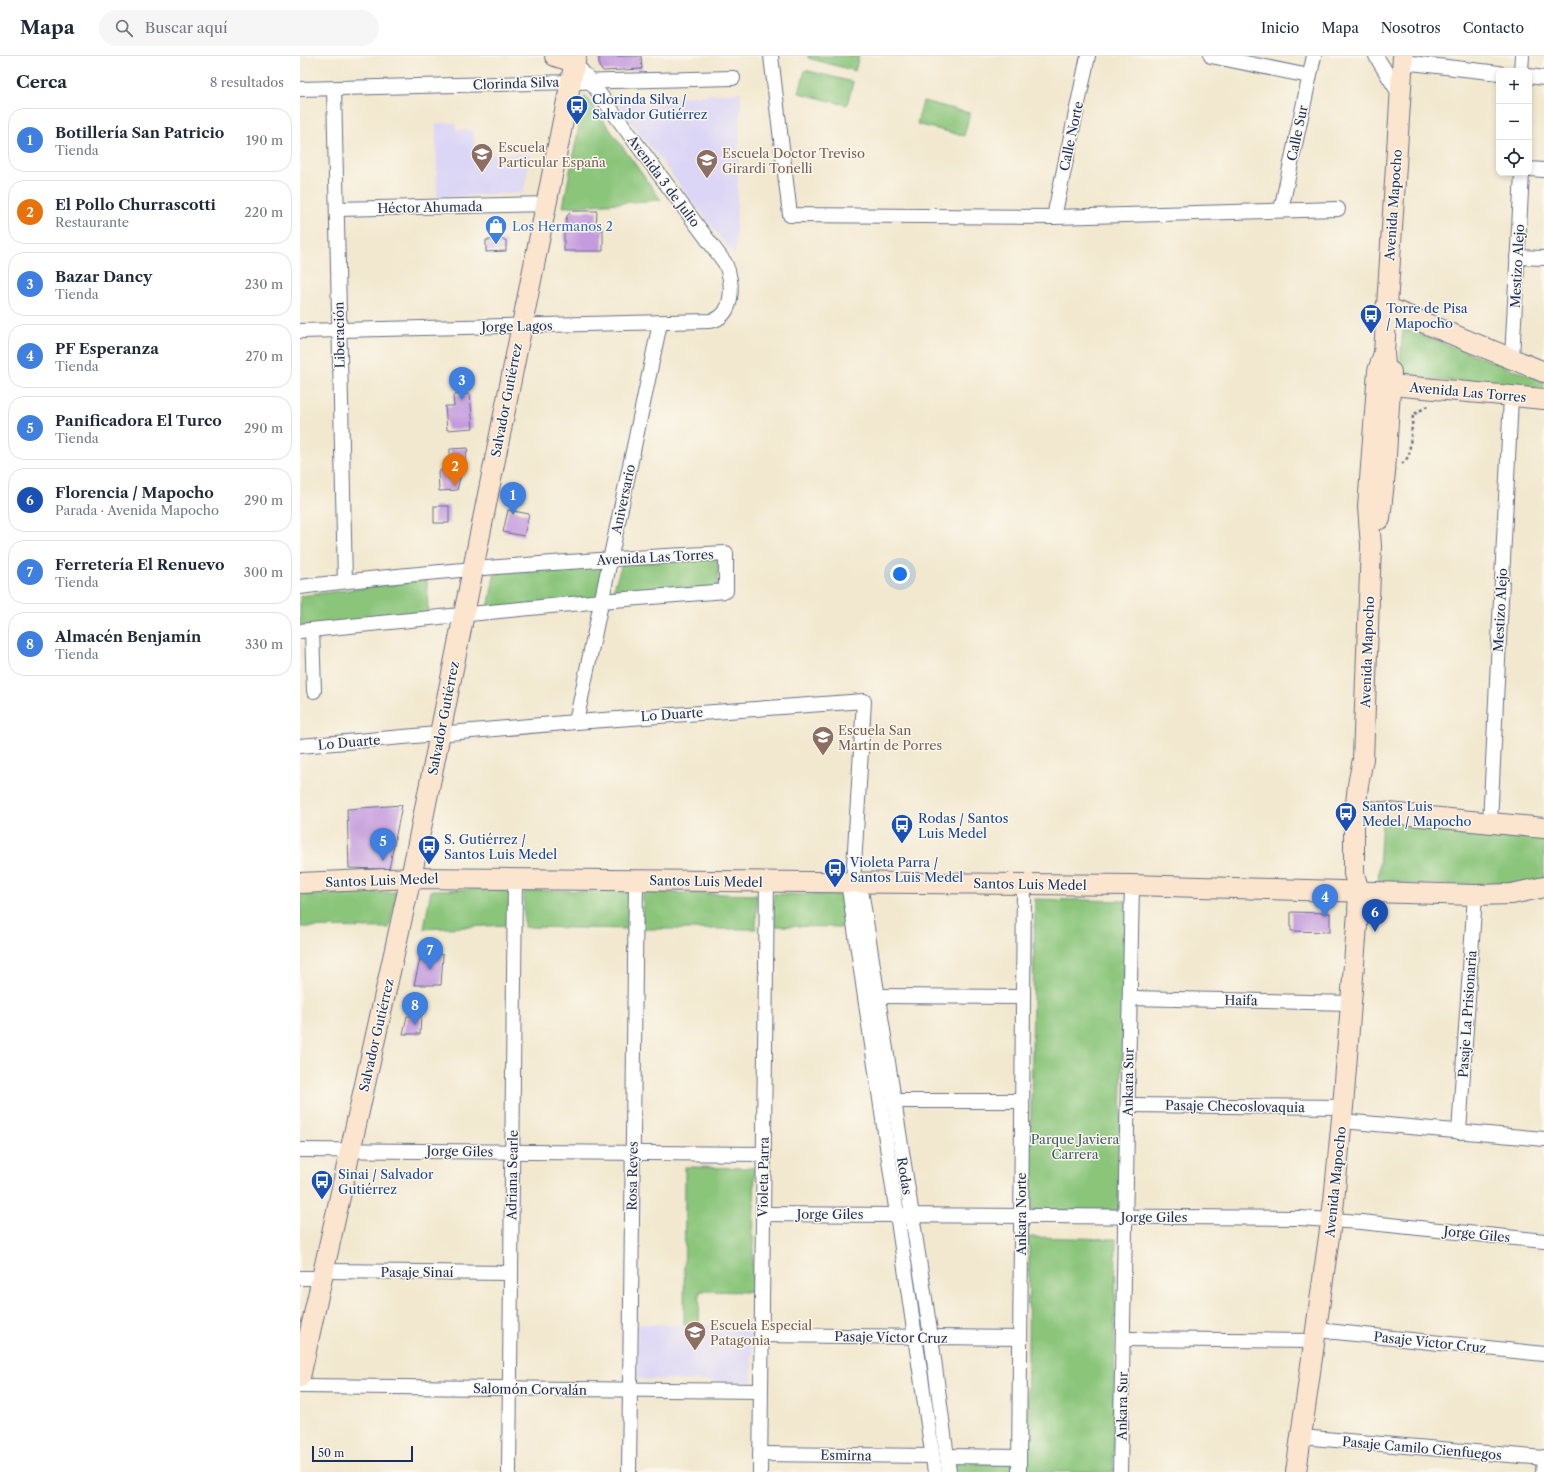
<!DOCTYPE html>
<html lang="es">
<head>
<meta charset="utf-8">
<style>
  :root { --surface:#fff; --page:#f6f6f7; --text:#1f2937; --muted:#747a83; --line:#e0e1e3; --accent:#b5179e }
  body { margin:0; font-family:"Libre Caslon Text",serif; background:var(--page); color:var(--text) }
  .controls { position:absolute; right:12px; top:12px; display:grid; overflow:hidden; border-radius:8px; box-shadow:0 2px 6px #0003 }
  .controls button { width:36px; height:36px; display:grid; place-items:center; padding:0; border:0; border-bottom:1px solid var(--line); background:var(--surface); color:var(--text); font:20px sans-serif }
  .scale { position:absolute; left:12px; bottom:10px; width:101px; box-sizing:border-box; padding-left:4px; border:2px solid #1b2f5e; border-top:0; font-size:11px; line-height:14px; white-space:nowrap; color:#1b2f5e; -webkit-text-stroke:3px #fbf7ec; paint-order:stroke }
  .you { position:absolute; left:600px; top:518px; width:14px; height:14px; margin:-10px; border:3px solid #fff; border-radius:50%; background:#1a73e8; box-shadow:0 0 0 6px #1a73e833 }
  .badge { display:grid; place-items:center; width:26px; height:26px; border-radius:50%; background:var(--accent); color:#fff; font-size:13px; font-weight:700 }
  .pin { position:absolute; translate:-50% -33px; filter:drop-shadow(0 1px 2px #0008) }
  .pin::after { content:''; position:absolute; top:21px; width:14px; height:12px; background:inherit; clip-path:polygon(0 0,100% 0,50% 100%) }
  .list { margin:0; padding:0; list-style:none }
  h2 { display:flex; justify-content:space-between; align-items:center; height:52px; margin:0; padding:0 16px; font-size:17px }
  h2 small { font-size:13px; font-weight:400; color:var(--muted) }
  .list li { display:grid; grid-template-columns:26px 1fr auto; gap:12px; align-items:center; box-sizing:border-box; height:64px; margin:0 8px 8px; padding:0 8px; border:1px solid var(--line); border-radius:16px }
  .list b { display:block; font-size:15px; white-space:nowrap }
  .list p { margin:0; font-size:13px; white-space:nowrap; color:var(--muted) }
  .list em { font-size:13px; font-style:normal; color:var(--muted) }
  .icon { flex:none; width:22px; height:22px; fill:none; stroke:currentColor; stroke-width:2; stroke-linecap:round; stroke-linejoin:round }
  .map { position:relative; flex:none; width:1244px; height:1416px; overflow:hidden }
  header { display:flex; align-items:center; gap:24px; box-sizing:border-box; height:56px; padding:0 20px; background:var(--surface); border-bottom:1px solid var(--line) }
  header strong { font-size:19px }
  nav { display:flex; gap:22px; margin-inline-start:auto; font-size:14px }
  .search { width:280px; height:36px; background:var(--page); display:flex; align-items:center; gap:10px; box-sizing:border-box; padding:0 14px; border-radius:22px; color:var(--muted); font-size:15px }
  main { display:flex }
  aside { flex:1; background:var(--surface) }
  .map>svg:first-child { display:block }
  .built { fill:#dcd6f6 }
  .green { fill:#8ac57a; stroke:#527a6c }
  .building { fill:#c49bde }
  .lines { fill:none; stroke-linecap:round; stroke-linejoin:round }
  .street-casing { stroke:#667086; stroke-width:16 }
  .secondary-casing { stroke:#667086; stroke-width:22 }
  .path { stroke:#667086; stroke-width:2.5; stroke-dasharray:3 3; stroke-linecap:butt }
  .street { stroke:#fff; stroke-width:14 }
  .secondary { stroke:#fbe5cf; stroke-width:20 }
  .labels { text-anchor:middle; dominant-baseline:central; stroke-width:3; stroke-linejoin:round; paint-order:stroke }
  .street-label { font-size:13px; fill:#1b2f5e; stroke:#fbf7ec }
  .transit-label { font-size:13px; fill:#164399; stroke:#fbf7ec; text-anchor:start }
  .education-label { font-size:13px; fill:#785e54; stroke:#fbf7ec; text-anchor:start }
  .shop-label { font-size:13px; fill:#366cbe; stroke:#fbf7ec; text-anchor:start }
  .park-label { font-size:13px; fill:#3c5c66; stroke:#fbf7ec }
</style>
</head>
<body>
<header>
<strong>Mapa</strong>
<div class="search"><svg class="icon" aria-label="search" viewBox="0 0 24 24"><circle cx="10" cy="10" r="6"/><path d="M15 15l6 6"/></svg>Buscar aquí</div>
<nav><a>Inicio</a><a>Mapa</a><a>Nosotros</a><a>Contacto</a></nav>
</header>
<main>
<aside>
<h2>Cerca<small>8 resultados</small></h2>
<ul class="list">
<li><span class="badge" style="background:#3f7fe0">1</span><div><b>Botillería San Patricio</b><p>Tienda</p></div><em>190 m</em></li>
<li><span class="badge" style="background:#e8710a">2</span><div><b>El Pollo Churrascotti</b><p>Restaurante</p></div><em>220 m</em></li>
<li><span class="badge" style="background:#3f7fe0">3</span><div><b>Bazar Dancy</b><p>Tienda</p></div><em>230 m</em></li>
<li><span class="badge" style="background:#3f7fe0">4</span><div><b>PF Esperanza</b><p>Tienda</p></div><em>270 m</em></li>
<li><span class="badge" style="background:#3f7fe0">5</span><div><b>Panificadora El Turco</b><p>Tienda</p></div><em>290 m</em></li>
<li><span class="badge" style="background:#1a4fb4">6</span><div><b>Florencia / Mapocho</b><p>Parada · Avenida Mapocho</p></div><em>290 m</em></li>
<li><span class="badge" style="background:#3f7fe0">7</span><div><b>Ferretería El Renuevo</b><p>Tienda</p></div><em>300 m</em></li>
<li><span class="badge" style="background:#3f7fe0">8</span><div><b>Almacén Benjamín</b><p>Tienda</p></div><em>330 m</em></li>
</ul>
</aside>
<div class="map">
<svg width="1244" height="1416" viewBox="0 0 1244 1416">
  <rect width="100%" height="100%" fill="#fbf7ec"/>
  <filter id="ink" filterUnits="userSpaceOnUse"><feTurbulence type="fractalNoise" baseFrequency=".025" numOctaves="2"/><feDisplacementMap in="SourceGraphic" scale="8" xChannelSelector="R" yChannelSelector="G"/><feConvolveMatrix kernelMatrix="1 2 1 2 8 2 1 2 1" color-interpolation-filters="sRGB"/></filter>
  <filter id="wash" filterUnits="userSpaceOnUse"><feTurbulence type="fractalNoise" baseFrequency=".012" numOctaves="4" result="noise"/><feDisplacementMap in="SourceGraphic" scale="16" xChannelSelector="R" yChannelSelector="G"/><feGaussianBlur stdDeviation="0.9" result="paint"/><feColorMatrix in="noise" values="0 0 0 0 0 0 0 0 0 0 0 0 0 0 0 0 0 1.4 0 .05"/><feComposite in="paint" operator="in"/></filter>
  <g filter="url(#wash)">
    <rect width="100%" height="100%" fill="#f2e8cf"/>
    <g class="built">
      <path d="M 441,36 L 435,201 L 316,46 Z"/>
      <path d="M 136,67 L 156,67 L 156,74 L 174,74 L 174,98 L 231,98 L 223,137 L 137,141 Z"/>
      <path d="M 338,1268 L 452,1270 L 452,1326 L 337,1323 Z"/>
    </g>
    <g class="green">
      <path d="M 508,0 L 559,0 L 555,15 L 508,2 Z"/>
      <path d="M 505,14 L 553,26 L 547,49 L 499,37 Z"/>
      <path d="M 285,39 L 361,144 L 263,151 Z"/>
      <path d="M 623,45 L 670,57 L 664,80 L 617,68 Z"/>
      <path d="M 1103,272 L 1244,325 L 1244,333 L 1099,321 Z"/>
      <path d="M 418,503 L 418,531 L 312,538 L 322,508 Z"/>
      <path d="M 304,506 L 298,543 L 188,553 L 195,515 Z"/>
      <path d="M 127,524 L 128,557 L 0,572 L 0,540 Z"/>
      <path d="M 1082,765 L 1244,779 L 1244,823 L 1209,830 L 1078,827 Z"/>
      <path d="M 211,833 L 207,869 L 124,873 L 131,834 Z"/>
      <path d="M 224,834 L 331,836 L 330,873 L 224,871 Z"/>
      <path d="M 97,836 L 89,872 L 0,871 L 1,839 Z"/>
      <path d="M 343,836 L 457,839 L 456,873 L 342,873 Z"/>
      <path d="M 474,838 L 543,839 L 543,871 L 473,870 Z"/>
      <path d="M 735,843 L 826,845 L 819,1155 L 729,1154 Z"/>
      <path d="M 385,1111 L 455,1112 L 452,1236 L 400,1235 L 399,1269 L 384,1269 Z"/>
      <path d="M 729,1181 L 816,1183 L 813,1416 L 727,1416 Z"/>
      <path d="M 655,1407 L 714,1407 L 714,1416 L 656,1416 Z"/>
    </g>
    <g id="blocks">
      <g class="building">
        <path d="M 299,0 L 341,0 L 342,13 L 303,15 L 299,11 Z"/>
        <path d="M 272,155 L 297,155 L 296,174 L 303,174 L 303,195 L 264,195 L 264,173 L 267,160 Z"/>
        <path d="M 186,184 L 206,184 L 206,195 L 186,196 Z"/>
        <path d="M 170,338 L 173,372 L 147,374 L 145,350 L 154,350 L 153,339 Z"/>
        <path d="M 168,392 L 157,434 L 139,435 L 138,415 L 150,414 L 150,393 Z"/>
        <rect x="134" y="450" width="15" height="17"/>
        <path d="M 208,454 L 229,458 L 224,480 L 203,476 Z"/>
        <path d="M 102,749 L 89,813 L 49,812 L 47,753 Z"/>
        <path d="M 991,856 L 1030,857 L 1030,876 L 991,875 Z"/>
        <path d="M 122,895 L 143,899 L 141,929 L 114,929 Z"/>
        <path d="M 107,960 L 121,960 L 120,978 L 103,978 Z"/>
      </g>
    </g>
  </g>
  <g filter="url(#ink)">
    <use href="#blocks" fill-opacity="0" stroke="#667086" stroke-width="1"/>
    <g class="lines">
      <g class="street-casing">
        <g id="street">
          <path d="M 471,0 L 490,159 L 754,161 L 1038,153"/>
          <path d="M 911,0 L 1009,20"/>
          <path d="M 1076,0 L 1100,39"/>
          <path d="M 1102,6 L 1199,17"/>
          <path d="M 1221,15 L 1222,0"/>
          <path d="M 1229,20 L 1244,22"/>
          <path d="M 0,33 L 433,22"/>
          <path d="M 34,33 L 45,525"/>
          <path d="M 1229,113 L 1244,114"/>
          <path d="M 37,153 L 247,148"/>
          <path d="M 981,154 L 1014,0"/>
          <path d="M 754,161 L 788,0"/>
          <path d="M 1217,201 L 1244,202"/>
          <path d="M 0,275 L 409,265 C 435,263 434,225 425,207 L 290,25 L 274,6"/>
          <path d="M 1212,302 L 1222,117"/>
          <path d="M 0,531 C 141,513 284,504 426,497 L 426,535 L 301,545 L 0,575"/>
          <path d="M 12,574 L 14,635"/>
          <path d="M 276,666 L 360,267"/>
          <path d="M 0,690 L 276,666 L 564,645 L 553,826 L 562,840 L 631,1281 L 649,1416"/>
          <path d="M 1190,767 L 1211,341"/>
          <path d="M 548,826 L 635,1416"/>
          <path d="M 578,940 L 723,941"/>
          <path d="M 830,942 L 1051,947"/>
          <path d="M 594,1045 L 722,1045"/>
          <path d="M 828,1049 L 1043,1051"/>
          <path d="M 1042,1065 L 1244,1083"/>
          <path d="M 1159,1076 L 1175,839"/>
          <path d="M 0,1094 L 463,1098"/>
          <path d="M 463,1158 L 999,1162 L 1061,1166 L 1244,1185"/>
          <path d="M 24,1215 L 211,1217"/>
          <path d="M 0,1222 L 22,1222"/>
          <path d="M 1017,1274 L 1244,1298"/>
          <path d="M 461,1279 L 720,1282"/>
          <path d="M 823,1283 L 1015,1285"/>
          <path d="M 0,1330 L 461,1335"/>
          <path d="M 1001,1381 L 1244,1402"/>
          <path d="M 460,1398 L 632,1400"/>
          <path d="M 647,1400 L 719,1401"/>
          <path d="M 209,1416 L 215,823"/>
          <path d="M 329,1416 L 336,824"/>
          <path d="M 460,1416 L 467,825"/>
          <path d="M 719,1416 L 724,828"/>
          <path d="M 820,1416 L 832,829"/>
          <path d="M 1243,1416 L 1244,1401"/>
        </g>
      </g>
      <g class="secondary-casing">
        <g id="secondary">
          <path d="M 255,0 L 274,6"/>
          <path d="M 1086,251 L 1244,316"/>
          <path d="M 1091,329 L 1086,320 L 1084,297 L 1103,0"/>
          <path d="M 1091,329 L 1244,343"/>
          <path d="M 1080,463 L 1085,416 L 1091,316"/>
          <path d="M 1068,755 L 1244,772"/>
          <path d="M 0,827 L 111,822 L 724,828 L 832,829 L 1175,839 L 1212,838 L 1244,831"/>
          <path d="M 0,1321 L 113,812 L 276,0"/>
          <path d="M 996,1416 L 1034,1145 L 1043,1051 L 1058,856 L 1059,835 L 1054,818 L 1054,766 L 1058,729 L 1063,703 L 1071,490 L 1068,451 L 1078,315 L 1084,297"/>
        </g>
      </g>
      <path class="path" d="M 1102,408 L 1109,400 L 1113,359 L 1129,349"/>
      <use href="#street" class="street"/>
      <use href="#secondary" class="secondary"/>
    </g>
  </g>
  <defs>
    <g id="bus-pin" transform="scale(1.15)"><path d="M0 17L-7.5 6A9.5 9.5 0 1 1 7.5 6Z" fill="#1a4fb4" stroke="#fbf7ec"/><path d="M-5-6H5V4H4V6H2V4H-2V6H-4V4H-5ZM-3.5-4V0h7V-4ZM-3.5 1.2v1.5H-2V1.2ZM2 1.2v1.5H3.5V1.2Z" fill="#fff"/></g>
    <g id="school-pin" transform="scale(1.15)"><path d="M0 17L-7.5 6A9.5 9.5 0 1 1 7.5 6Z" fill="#8d6e63" stroke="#fbf7ec"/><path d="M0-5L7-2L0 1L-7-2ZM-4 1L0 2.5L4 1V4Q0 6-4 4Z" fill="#fff"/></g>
    <g id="shop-pin" transform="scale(1.15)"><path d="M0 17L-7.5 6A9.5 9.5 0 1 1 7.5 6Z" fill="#3f7fe0" stroke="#fbf7ec"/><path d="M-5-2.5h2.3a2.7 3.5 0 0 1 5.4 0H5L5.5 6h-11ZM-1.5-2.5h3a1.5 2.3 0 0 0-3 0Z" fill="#fff"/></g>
  </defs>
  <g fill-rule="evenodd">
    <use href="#bus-pin" x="277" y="50"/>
    <use href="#school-pin" x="182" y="98"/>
    <use href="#school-pin" x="407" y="104"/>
    <use href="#shop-pin" x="196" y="170"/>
    <use href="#bus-pin" x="1071" y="259"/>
    <use href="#school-pin" x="523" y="681"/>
    <use href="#bus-pin" x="1046" y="757"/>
    <use href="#bus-pin" x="602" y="769"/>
    <use href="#bus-pin" x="129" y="790"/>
    <use href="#bus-pin" x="535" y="813"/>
    <use href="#bus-pin" x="22" y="1125"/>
    <use href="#school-pin" x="395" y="1276"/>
  </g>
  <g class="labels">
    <g class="street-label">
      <text transform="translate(216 27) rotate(-2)">Clorinda Silva</text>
      <text transform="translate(997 77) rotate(-78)">Calle Sur</text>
      <text transform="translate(771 80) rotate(-78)">Calle Norte</text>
      <text transform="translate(364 125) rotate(53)">Avenida 3 de Julio</text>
      <text transform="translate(1093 149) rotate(-86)">Avenida Mapocho</text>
      <text transform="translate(130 151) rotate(-1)">Héctor Ahumada</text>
      <text transform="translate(1217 210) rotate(-87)">Mestizo Alejo</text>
      <text transform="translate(217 270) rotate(-1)">Jorge Lagos</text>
      <text transform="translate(39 279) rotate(-91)">Liberación</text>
      <text transform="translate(1168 336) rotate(5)">Avenida Las Torres</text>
      <text transform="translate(206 344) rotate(-79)">Salvador Gutiérrez</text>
      <text transform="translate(323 443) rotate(-78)">Aniversario</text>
      <text transform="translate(355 501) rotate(-3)">Avenida Las Torres</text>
      <text transform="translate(1200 554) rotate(-87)">Mestizo Alejo</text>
      <text transform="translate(1067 596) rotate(-88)">Avenida Mapocho</text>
      <text transform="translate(372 658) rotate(-4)">Lo Duarte</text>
      <text transform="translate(143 662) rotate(-79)">Salvador Gutiérrez</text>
      <text transform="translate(49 686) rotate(-5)">Lo Duarte</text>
      <text transform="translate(82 824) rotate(-2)">Santos Luis Medel</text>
      <text transform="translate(406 825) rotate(1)">Santos Luis Medel</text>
      <text transform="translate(730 828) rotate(1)">Santos Luis Medel</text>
      <text transform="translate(941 944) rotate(1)">Haifa</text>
      <text transform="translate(1167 958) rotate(-86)">Pasaje La Prisionaria</text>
      <text transform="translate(76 979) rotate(-77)">Salvador Gutiérrez</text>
      <text transform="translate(828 1026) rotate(-89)">Ankara Sur</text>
      <text transform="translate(935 1050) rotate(1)">Pasaje Checoslovaquia</text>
      <text transform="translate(160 1095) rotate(1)">Jorge Giles</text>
      <text transform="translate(212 1119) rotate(-89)">Adriana Searle</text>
      <text transform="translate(332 1120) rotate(-89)">Rosa Reyes</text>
      <text transform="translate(605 1120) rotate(81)">Rodas</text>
      <text transform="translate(463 1121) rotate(-89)">Violeta Parra</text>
      <text transform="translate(1035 1126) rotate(-84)">Avenida Mapocho</text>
      <text x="530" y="1158">Jorge Giles</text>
      <text transform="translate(721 1158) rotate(-90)">Ankara Norte</text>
      <text x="854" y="1161">Jorge Giles</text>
      <text transform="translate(1177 1178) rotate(6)">Jorge Giles</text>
      <text x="117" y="1216">Pasaje Sinaí</text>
      <text transform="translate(591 1281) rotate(1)">Pasaje Víctor Cruz</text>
      <text transform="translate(1130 1286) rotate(6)">Pasaje Víctor Cruz</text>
      <text transform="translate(230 1333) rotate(1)">Salomón Corvalán</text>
      <text transform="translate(822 1350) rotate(-89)">Ankara Sur</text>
      <text transform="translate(1122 1392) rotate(5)">Pasaje Camilo Cienfuegos</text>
      <text transform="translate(546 1399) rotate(1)">Esmirna</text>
    </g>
    <g class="transit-label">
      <text x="292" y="43">Clorinda Silva /<tspan x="292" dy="15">Salvador Gutiérrez</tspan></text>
      <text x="1086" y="252">Torre de Pisa<tspan x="1086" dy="15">/ Mapocho</tspan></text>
      <text x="1062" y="750">Santos Luis<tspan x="1062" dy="15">Medel / Mapocho</tspan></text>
      <text x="618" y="762">Rodas / Santos<tspan x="618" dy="15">Luis Medel</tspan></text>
      <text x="144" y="783">S. Gutiérrez /<tspan x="144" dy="15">Santos Luis Medel</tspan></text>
      <text x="550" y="806">Violeta Parra /<tspan x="550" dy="15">Santos Luis Medel</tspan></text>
      <text x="38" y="1118">Sinai / Salvador<tspan x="38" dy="15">Gutiérrez</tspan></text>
    </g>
    <g class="education-label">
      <text x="198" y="91">Escuela<tspan x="198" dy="15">Particular España</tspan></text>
      <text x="422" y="97">Escuela Doctor Treviso<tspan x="422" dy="15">Girardi Tonelli</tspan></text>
      <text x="538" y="674">Escuela San<tspan x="538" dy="15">Martín de Porres</tspan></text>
      <text x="410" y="1269">Escuela Especial<tspan x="410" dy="15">Patagonia</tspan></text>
    </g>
    <g class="shop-label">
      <text x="212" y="170">Los Hermanos 2</text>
    </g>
    <g class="park-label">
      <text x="775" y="1083">Parque Javiera<tspan x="775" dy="15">Carrera</tspan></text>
    </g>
  </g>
</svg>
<div class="controls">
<button>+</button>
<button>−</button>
<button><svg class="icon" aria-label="locate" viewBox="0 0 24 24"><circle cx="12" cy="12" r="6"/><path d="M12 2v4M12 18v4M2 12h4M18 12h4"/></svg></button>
</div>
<div class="scale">50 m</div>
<div class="you"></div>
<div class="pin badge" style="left:213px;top:459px;background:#3f7fe0">1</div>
<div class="pin badge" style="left:155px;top:430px;background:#e8710a">2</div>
<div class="pin badge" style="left:162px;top:344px;background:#3f7fe0">3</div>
<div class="pin badge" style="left:1025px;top:861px;background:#3f7fe0">4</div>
<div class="pin badge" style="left:83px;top:805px;background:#3f7fe0">5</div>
<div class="pin badge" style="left:1075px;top:876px;background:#1a4fb4">6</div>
<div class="pin badge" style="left:130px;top:914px;background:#3f7fe0">7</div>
<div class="pin badge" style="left:115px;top:969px;background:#3f7fe0">8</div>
</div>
</main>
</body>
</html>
